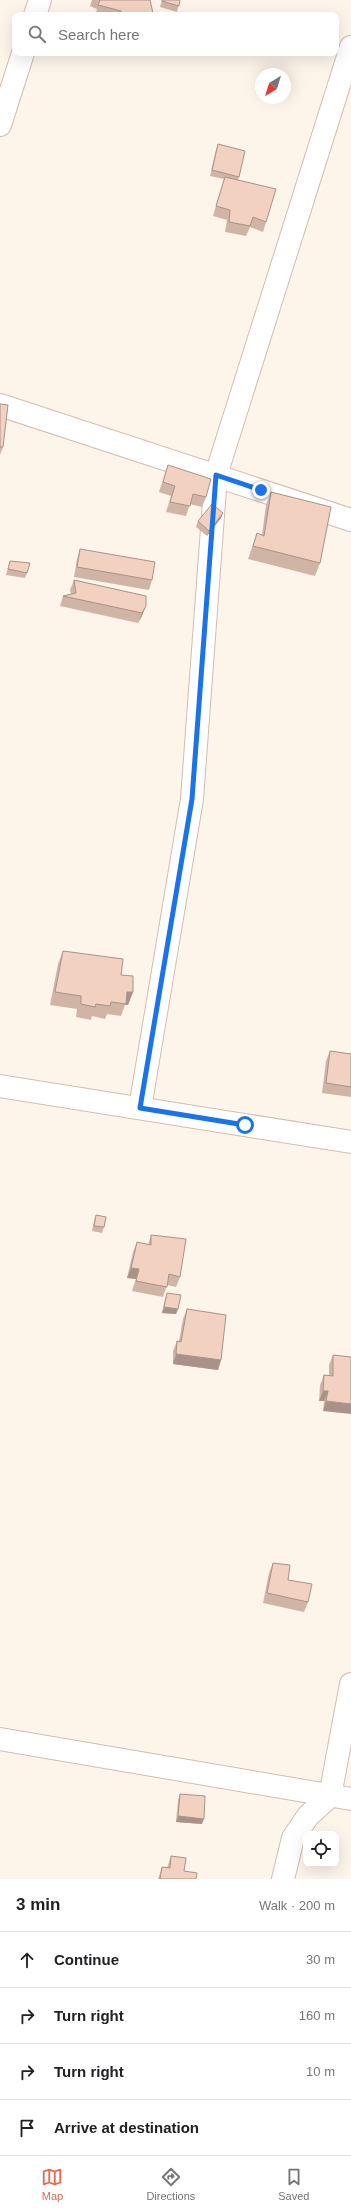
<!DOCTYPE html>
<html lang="en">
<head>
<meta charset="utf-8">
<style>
  :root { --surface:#fff; --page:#f6f6f6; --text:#202124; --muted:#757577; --line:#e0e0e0; --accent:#e66750 }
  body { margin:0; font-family:Helvetica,sans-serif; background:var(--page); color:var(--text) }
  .controls { position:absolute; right:12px; bottom:12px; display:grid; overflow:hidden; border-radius:8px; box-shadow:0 4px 16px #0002 }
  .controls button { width:36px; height:36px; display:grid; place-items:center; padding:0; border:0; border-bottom:1px solid var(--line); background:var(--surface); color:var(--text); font:20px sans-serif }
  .compass { position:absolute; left:255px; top:68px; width:36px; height:36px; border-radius:50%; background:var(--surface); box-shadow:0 4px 16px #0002; rotate:218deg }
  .stop { position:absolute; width:12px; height:12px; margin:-9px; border:3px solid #1a73e8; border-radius:50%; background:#fff }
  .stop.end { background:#1a73e8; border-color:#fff; box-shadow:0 1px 4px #0008 }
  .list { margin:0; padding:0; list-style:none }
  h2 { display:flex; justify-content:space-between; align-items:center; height:52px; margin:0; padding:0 16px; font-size:17px }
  h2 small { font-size:13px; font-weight:400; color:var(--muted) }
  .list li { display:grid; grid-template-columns:26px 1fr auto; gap:12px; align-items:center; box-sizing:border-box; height:56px; padding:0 16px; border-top:1px solid var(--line) }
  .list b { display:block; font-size:15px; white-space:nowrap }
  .list em { font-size:13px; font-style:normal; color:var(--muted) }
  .icon { flex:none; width:22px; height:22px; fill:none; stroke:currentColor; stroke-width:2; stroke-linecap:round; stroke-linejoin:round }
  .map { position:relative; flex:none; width:351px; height:1879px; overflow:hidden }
  .search { position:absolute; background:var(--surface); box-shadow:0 4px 16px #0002; left:12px; right:12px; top:12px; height:44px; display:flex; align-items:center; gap:10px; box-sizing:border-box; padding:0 14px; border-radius:8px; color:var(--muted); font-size:15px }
  .sheet { height:276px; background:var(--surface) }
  nav { display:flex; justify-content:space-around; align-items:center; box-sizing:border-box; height:56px; border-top:1px solid var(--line); background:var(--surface); font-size:11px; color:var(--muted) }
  nav a { display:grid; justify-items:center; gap:2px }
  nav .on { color:var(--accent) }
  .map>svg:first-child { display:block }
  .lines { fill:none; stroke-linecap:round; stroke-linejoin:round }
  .minor-casing { stroke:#d2bdb1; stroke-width:24 }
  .minor { stroke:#fff; stroke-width:22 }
  .wall { fill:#d0b4a6 }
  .shaded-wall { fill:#a99287 }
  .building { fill:#f2d1c1; stroke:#a99287 }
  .route { stroke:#1a73e8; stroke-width:5 }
</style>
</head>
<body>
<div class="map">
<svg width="351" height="1879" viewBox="0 0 351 1879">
  <rect width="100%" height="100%" fill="#fdf4ea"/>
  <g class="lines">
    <g class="minor-casing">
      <g id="minor">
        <path d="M 35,15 L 40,0"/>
        <path d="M 0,125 L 23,53"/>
        <path d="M 0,405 L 351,520"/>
        <path d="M 0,1086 L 351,1142"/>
        <path d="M 140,1108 L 192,799 L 216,475 L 351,47"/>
        <path d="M 0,1739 L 351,1799"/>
        <path d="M 283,1879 L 293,1838 L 308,1816 L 330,1796 L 351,1684"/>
      </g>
    </g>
    <use href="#minor" class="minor"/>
  </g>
  <g class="wall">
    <path d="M 92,0 L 150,0 L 153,15 L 95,15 L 97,9 L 90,6 Z"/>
    <path d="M 162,0 L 180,0 L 177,12 L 160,7 Z"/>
    <path d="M 218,144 L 239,177 L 238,180 L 266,222 L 263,232 L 250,227 L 246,236 L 225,232 L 227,220 L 213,216 L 224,179 L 210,176 L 216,150 Z"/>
    <path d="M 0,404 L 3,447 L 0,455 Z"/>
    <path d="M 168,465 L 206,497 L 202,507 L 190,504 L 186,516 L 166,512 L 171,496 L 159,492 Z"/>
    <path d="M 271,492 L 320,563 L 315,576 L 248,559 L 257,533 L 262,535 L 266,505 Z"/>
    <path d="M 223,513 L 221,518 L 207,536 L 196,527 L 198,521 Z"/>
    <path d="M 80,549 L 152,580 L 149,590 L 74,577 L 77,559 Z"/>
    <path d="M 10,561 L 27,573 L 25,578 L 6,575 Z"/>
    <path d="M 74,580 L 146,596 L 142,616 L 138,623 L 60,606 L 63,596 L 71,594 L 70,590 Z"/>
    <path d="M 63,951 L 121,975 L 133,992 L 128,1005 L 125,1005 L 121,1016 L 107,1014 L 105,1019 L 92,1016 L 91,1020 L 76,1017 L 77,1009 L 50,1005 L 58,964 Z"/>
    <path d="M 330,1051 L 351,1054 L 351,1097 L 322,1093 L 326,1061 Z"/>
    <path d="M 96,1215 L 104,1227 L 102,1233 L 92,1231 L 94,1221 Z"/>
    <path d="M 151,1235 L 180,1277 L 176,1287 L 167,1285 L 163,1297 L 132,1291 L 136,1279 L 127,1278 L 133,1252 L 137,1242 L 148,1245 Z"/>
    <path d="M 167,1293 L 178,1309 L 176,1314 L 162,1313 L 165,1299 Z"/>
    <path d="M 187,1309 L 221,1360 L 218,1370 L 173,1364 L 173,1351 L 177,1341 L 179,1341 L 183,1319 Z"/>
    <path d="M 333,1355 L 351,1357 L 323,1411 L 324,1401 L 319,1401 L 320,1385 L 324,1375 L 329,1376 L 329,1365 Z"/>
    <path d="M 273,1563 L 308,1602 L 304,1612 L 263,1603 L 269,1573 Z"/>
    <path d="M 180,1794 L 202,1824 L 176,1822 L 178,1800 Z"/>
    <path d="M 171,1856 L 184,1871 L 196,1879 L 158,1879 L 162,1867 L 167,1868 Z"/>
  </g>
  <g class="shaded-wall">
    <path d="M 223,513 L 221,518 L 207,536 L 209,531 Z"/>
    <path d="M 146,606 L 142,616 L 138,623 L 142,613 Z"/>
    <path d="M 127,992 L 133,992 L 128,1005 L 125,1005 Z"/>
    <path d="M 131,1268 L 139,1269 L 136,1279 L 127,1278 Z"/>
    <path d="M 164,1307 L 178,1309 L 176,1314 L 162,1313 Z"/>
    <path d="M 176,1354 L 221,1360 L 218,1370 L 173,1364 Z"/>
    <path d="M 323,1391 L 328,1391 L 324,1401 L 319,1401 Z"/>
    <path d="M 326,1401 L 351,1404 L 351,1414 L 323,1411 Z"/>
    <path d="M 178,1816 L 204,1819 L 202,1824 L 176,1822 Z"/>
  </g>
  <g class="building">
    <path d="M 100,0 L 150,0 L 153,13 L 152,15 L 120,15 L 121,11 L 98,5 Z"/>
    <path d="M 162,0 L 180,0 L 179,6 L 162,1 Z"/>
    <path d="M 218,144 L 245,151 L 239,177 L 212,170 Z"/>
    <path d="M 225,177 L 276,189 L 266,222 L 253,217 L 250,226 L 229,222 L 230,210 L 216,206 Z"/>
    <path d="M 0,404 L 8,405 L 3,447 L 0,447 Z"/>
    <path d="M 168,465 L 211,479 L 206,497 L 193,494 L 190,506 L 170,502 L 175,486 L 163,482 Z"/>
    <path d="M 271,492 L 331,507 L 320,563 L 253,546 L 257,533 L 264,536 Z"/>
    <path d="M 212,504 L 223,513 L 209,531 L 198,521 Z"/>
    <path d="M 80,549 L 155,562 L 152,580 L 77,567 Z"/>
    <path d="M 10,561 L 30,563 L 27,573 L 8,569 Z"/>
    <path d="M 74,580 L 146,596 L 146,606 L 142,613 L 63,596 L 76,593 Z"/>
    <path d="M 63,951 L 123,959 L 121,975 L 133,976 L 133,992 L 127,992 L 126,1004 L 111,1002 L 110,1006 L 96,1004 L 95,1007 L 81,1004 L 81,996 L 55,992 Z"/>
    <path d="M 330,1051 L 351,1054 L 351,1087 L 326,1083 Z"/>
    <path d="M 96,1215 L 106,1217 L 104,1227 L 94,1226 Z"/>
    <path d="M 151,1235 L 186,1239 L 180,1277 L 169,1274 L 167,1287 L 136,1281 L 139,1269 L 131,1268 L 137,1242 L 151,1245 Z"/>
    <path d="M 167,1293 L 181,1295 L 178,1309 L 164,1307 Z"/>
    <path d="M 187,1309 L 226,1315 L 221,1360 L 176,1354 L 177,1341 L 181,1342 Z"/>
    <path d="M 333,1355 L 351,1357 L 351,1404 L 326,1401 L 328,1391 L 323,1391 L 324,1375 L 333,1376 Z"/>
    <path d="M 273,1563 L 290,1565 L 288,1580 L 312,1584 L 308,1602 L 267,1593 Z"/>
    <path d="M 180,1794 L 205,1796 L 204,1819 L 178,1816 Z"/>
    <path d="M 171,1856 L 186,1858 L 184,1871 L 197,1873 L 196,1879 L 160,1879 L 162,1867 L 170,1868 Z"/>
  </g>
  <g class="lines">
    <path class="route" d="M 245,1125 L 140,1108 L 192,799 L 216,475 L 261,490"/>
  </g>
</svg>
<div class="controls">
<button><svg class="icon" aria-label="locate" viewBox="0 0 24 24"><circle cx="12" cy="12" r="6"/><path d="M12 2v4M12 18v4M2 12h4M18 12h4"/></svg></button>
</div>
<svg class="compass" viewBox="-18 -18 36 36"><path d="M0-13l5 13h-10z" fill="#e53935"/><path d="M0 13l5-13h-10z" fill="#757577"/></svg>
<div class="stop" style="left:245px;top:1125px"></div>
<div class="stop end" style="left:261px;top:490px"></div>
<div class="search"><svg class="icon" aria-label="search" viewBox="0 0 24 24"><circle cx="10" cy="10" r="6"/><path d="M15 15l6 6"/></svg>Search here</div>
</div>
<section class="sheet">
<h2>3 min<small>Walk · 200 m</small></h2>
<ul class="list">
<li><svg class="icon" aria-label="ahead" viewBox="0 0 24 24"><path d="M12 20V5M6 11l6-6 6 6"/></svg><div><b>Continue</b></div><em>30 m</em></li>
<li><svg class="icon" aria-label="right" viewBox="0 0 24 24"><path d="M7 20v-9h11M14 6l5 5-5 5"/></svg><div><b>Turn right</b></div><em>160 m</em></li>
<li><svg class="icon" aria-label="right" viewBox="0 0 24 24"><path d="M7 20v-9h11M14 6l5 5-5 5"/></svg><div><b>Turn right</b></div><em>10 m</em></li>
<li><svg class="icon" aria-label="arrive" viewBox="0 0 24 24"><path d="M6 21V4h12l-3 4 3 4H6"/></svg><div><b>Arrive at destination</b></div></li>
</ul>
</section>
<nav>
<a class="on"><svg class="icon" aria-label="map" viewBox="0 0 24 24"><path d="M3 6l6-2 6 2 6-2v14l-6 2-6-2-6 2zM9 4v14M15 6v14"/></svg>Map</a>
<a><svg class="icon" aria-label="directions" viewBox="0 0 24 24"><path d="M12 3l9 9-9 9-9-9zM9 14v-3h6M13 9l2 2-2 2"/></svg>Directions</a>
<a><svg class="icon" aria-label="saved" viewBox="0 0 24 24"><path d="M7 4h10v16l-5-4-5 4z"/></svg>Saved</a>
</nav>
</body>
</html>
